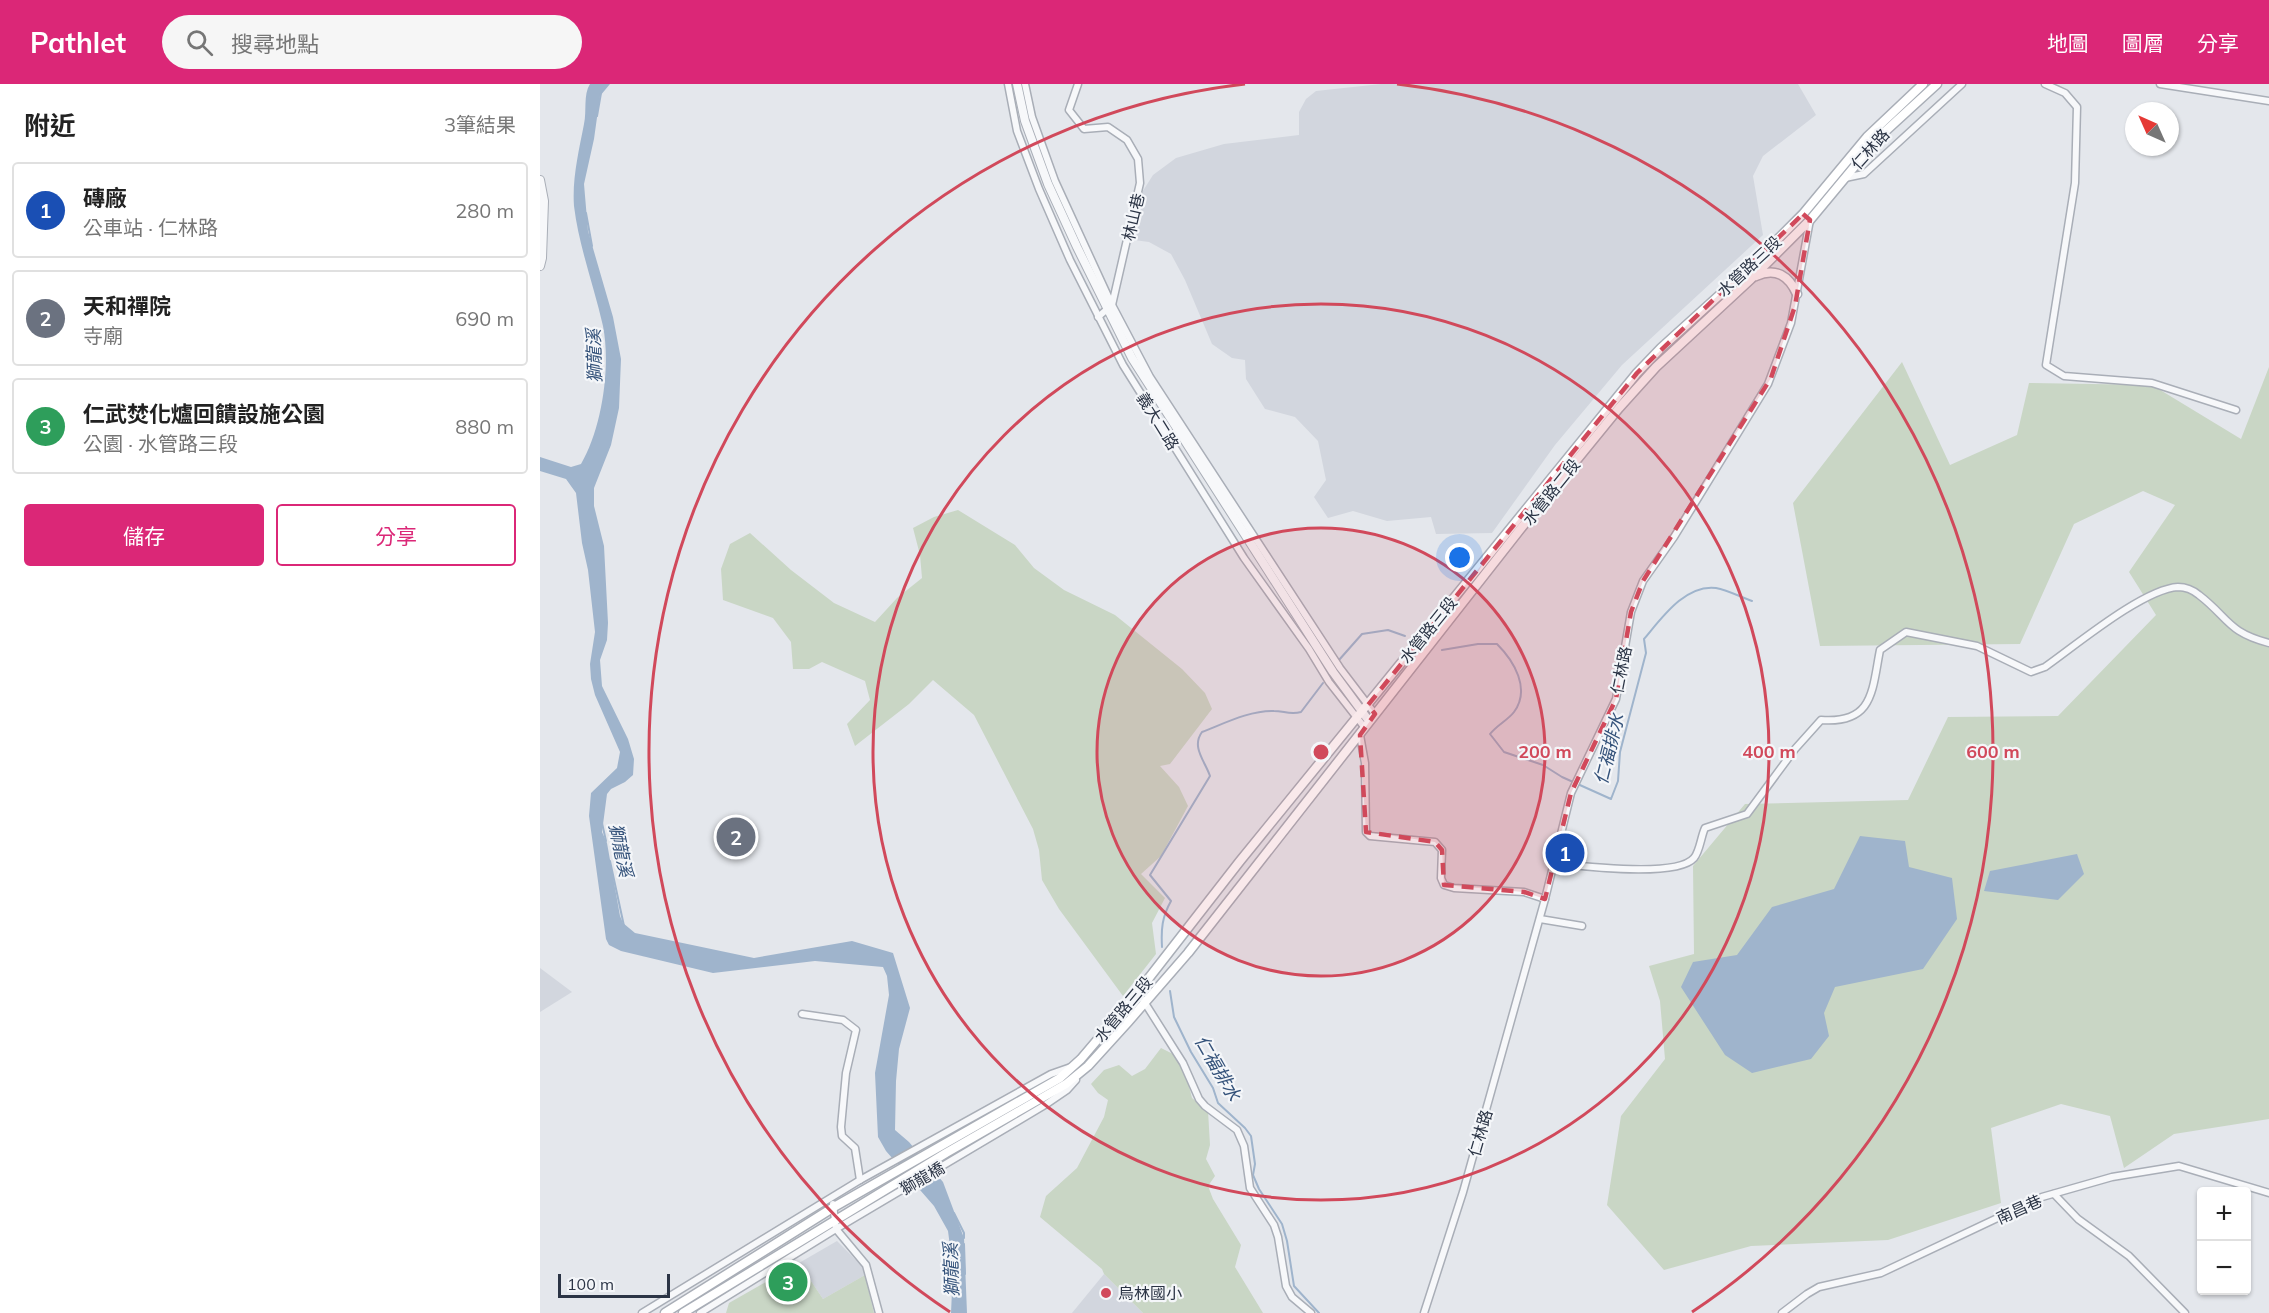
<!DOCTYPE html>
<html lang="zh-TW">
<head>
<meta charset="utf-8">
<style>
  :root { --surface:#fff; --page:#f6f6f6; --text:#222; --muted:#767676; --line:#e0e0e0; --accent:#db2777 }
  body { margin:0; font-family:Mulish,"Noto Sans TC",sans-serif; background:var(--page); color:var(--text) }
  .controls { position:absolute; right:18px; bottom:18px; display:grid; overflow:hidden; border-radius:6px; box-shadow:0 2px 4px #0004 }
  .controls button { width:54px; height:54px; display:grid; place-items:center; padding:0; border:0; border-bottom:2px solid var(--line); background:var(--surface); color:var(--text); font:30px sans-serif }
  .compass { position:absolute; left:1585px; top:18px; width:54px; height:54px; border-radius:50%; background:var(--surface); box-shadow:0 2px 4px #0004; rotate:315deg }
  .scale { position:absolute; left:18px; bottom:15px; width:112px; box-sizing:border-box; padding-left:6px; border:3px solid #2b3445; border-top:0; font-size:16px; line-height:21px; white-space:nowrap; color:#2b3445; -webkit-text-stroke:4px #f4f6f9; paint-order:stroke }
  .you { position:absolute; left:920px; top:474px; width:21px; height:21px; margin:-15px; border:4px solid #fff; border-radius:50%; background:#1a73e8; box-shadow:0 0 0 9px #1a73e833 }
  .badge { display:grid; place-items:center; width:39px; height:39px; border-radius:50%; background:var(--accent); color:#fff; font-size:20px; font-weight:700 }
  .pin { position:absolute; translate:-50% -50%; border:3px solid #fff; box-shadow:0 2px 6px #0006 }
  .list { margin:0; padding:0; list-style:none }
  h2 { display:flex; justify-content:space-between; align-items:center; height:78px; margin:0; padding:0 24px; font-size:26px }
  h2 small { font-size:20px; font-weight:400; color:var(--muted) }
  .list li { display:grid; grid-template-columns:39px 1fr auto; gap:18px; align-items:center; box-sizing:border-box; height:96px; margin:0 12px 12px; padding:0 12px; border:2px solid var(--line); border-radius:6px }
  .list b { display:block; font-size:22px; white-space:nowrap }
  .list p { margin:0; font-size:20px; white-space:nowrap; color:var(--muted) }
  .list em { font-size:20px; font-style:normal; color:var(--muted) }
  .actions { display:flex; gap:12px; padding:18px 24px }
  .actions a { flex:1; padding:14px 0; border:2px solid var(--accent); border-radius:6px; text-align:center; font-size:21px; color:var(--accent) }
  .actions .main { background:var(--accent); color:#fff }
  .icon { flex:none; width:33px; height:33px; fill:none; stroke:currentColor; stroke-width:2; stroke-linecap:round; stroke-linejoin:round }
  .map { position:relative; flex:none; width:1729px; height:1229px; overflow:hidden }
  header { display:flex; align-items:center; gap:36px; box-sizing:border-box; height:84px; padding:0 30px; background:var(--accent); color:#fff }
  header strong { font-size:28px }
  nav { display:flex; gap:33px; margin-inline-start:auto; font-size:21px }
  .search { width:420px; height:54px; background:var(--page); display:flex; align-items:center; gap:15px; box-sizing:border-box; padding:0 21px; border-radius:33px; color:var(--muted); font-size:22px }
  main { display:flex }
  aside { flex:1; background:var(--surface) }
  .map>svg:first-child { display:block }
  .built { fill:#d2d6de }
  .green { fill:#c9d6c5 }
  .water { fill:#9fb4cc }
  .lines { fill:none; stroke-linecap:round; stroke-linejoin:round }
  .stream { stroke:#9fb4cc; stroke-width:2 }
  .minor-casing { stroke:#a9aeb7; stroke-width:9 }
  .tertiary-casing { stroke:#a9aeb7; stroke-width:10 }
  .secondary-casing { stroke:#a9aeb7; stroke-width:11 }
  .minor { stroke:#f7f8fa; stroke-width:6 }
  .tertiary { stroke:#f7f8fa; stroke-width:8 }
  .secondary { stroke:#fff; stroke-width:8 }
  .marked { fill:#d1495b; fill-opacity:0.2; stroke:#d1495b; stroke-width:4.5; stroke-dasharray:12 8; stroke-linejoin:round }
  .ring { fill:none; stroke:#d1495b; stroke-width:3 }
  .poi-dot { fill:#d1495b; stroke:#f4f6f9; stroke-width:2 }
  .labels { text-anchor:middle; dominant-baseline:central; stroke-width:4.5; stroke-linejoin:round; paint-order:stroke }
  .street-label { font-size:16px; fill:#2b3445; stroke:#f4f6f9 }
  .poi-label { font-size:16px; fill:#2b3445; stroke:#f4f6f9; text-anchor:start }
  .water-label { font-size:18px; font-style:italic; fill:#34527a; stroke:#f4f6f9 }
  .centre { fill:#d1495b; stroke:#f4f6f9; stroke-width:3 }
  .ring-label { font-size:18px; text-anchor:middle; font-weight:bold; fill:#d1495b; stroke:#f4f6f9; stroke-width:4.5; stroke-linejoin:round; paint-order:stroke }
</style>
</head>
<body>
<header>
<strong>Pathlet</strong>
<div class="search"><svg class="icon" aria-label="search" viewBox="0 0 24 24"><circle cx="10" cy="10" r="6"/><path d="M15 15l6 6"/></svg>搜尋地點</div>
<nav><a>地圖</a><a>圖層</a><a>分享</a></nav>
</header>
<main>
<aside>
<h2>附近<small>3筆結果</small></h2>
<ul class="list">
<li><span class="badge" style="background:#1a4fb4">1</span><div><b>磚廠</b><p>公車站 · 仁林路</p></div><em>280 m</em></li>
<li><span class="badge" style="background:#6b7280">2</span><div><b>天和禪院</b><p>寺廟</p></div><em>690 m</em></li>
<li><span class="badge" style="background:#2e9e5b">3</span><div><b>仁武焚化爐回饋設施公園</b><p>公園 · 水管路三段</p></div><em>880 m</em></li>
</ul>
<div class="actions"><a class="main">儲存</a><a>分享</a></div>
</aside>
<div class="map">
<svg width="1729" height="1229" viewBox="0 0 1729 1229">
  <rect width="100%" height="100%" fill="#e4e7ec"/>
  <g class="built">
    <path d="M 841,0 L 1258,0 L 1276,31 L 1223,72 L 1213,92 L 1223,151 L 1082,281 L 1015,361 L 952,449 L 896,450 L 891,433 L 847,437 L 813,427 L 788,434 L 774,413 L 786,396 L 778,357 L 755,333 L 725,325 L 706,295 L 705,276 L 692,274 L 672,260 L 645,196 L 631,170 L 609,158 L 594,156 L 601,110 L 613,91 L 636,74 L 684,60 L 759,51 L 759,28 L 766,15 L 776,7 Z"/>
    <path d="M 0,884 L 32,908 L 0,928 Z"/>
    <path d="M 297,1157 L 321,1181 L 325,1191 L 283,1215 L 259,1179 Z"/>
    <path d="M 564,1190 L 603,1229 L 532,1229 Z"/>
  </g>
  <g class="green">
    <path d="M 1362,278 L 1410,381 L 1477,351 L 1489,299 L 1612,301 L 1701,355 L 1729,283 L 1729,1035 L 1634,1050 L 1584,1084 L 1570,1032 L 1521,1020 L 1451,1044 L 1461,1119 L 1348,1156 L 1211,1162 L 1124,1186 L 1067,1121 L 1081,1032 L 1125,975 L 1120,917 L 1109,882 L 1154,870 L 1153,782 L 1205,720 L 1368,716 L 1408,633 L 1518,632 L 1616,531 L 1589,488 L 1635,421 L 1603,407 L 1534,440 L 1480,560 L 1280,562 L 1253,419 Z"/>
    <path d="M 418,426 L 475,461 L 494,484 L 524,506 L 575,531 L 642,585 L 665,609 L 672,625 L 630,680 L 620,682 L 639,703 L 648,722 L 621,772 L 601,790 L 625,814 L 612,839 L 616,870 L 583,912 L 519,825 L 502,796 L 499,766 L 493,745 L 434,631 L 393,596 L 369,620 L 315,662 L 307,640 L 330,616 L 325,597 L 282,578 L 269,585 L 253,585 L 251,558 L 233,534 L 183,516 L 181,485 L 190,460 L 210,449 L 251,486 L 294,519 L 335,538 L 357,514 L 382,494 L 380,471 L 373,444 L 394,433 Z"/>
    <path d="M 621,964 L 633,970 L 646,990 L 652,1014 L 668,1027 L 670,1061 L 666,1075 L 675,1092 L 668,1102 L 673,1115 L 701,1161 L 695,1183 L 723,1229 L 603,1229 L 564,1190 L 562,1185 L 500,1133 L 506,1112 L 537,1084 L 564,1033 L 568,1016 L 558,1009 L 551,1000 L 564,986 L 579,981 L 592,992 L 605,985 Z"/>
    <path d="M 259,1179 L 283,1215 L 325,1191 L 334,1229 L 186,1229 L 189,1219 Z"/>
  </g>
  <g class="water">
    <path d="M 50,0 L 70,0 L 60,12 L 54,55 L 44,100 L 48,147 L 73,233 L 81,275 L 79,324 L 71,361 L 54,404 L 54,422 L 64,462 L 68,539 L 67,556 L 60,576 L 62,602 L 88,655 L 94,675 L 93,691 L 85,698 L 71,705 L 67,710 L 62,748 L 67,759 L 80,832 L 83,839 L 95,849 L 214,874 L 312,857 L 353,869 L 370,924 L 359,965 L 356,997 L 355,1046 L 369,1058 L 403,1098 L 424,1154 L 427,1229 L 411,1229 L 413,1185 L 408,1147 L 394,1122 L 346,1067 L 338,1053 L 335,989 L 349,911 L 347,892 L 343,883 L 275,877 L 173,889 L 81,867 L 69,861 L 66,855 L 49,732 L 51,709 L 77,684 L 80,668 L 55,611 L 51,595 L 50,580 L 55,548 L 48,486 L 42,459 L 36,409 L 26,395 L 0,387 L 0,373 L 31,383 L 41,380 C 62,344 71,283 63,242 C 54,202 39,163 34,122 C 32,95 39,66 44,40 C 47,27 43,11 50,0 Z"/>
    <path d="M 1320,752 L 1365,757 L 1369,783 L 1412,794 L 1417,835 L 1383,885 L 1295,903 L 1284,929 L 1289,952 L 1271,975 L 1212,989 L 1185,971 L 1141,903 L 1153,878 L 1197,871 L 1232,823 L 1294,805 Z"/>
    <path d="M 1537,770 L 1544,790 L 1518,816 L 1444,807 L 1450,787 Z"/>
  </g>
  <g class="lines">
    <g class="stream">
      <path d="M 57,32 L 61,9"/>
      <path d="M 46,129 L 52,162"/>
      <path d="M 902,566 L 938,560 L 957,560 C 974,577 991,605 974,628 C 968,636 957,641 950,650 L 964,668 L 1003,681 L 1022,693 L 1071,715 L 1078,697 L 1080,668 L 1106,569 L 1104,555 C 1121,535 1145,500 1176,504 C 1187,506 1201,513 1212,517"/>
      <path d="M 799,576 L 822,550 L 848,546 L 865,552"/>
      <path d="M 62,739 L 66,757"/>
      <path d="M 70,777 L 84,842"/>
      <path d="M 622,863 C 621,845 622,833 631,817 L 610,791 L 670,692 C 665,677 651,663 662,648 C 683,640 710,626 734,627 C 744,627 750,631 761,628 L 783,599"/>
      <path d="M 630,907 L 634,933 L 651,968 L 673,1004 L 678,1019 L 705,1044 L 711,1052 L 715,1080 L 713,1091 L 719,1105 L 742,1140 L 747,1157 L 754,1202 L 779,1229"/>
      <path d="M 414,1129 L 424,1149 L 424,1154"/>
      <path d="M 424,1160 L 425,1190"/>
    </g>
    <g class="minor-casing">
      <g id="minor">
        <path d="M 468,0 L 477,47 L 499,105 L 530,176 L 583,281 L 704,474 L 769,565 L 789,598 L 825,644"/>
        <path d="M 485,0 L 492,33 L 515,97 L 572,221 L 610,293 L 800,584 L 835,630"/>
        <path d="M 538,0 L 529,26 L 544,45 L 568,43 L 587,56 L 598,75 L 600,99 L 572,221 L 558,233"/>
        <path d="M 1505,0 L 1525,9 L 1537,23 L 1535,99 L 1506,281 L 1524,292 L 1612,299 L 1696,326"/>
        <path d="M 1620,0 L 1729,17"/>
        <path d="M 1305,94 L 1324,90 L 1422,0"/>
        <path d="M 820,651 L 825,679 L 826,748 L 830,752 L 895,758 L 902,766 L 901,794 L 904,801 L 914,804 L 984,808 L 1005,815"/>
        <path d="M 1013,779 C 1039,782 1137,794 1154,774 C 1160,767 1161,752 1165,744 L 1207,730 L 1255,665 L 1281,636 C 1334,640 1332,606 1340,566 L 1366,548 L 1437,562 L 1491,588 L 1505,583 C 1535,562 1603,505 1638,503 C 1645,503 1653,506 1659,511 C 1689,534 1687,548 1729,559"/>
        <path d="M 1000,835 L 1042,842"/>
        <path d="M 598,908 L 643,979 L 659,1015 L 665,1022 L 697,1046 L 704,1062 L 710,1104 L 734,1141 L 738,1153 L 746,1202 L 752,1213 L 771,1229"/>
        <path d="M 262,930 L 303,936 L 316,946 L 306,989 L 301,1043 L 302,1052 L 315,1064 L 320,1096"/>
        <path d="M 1514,1110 L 1538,1135 L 1589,1172 L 1645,1229"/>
        <path d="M 293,1120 L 296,1145 L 326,1181 L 339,1229"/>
        <path d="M 102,1229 L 320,1096 L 511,990 L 531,983"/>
        <path d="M 160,1229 L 296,1145 L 505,1021 L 527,1006 L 536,996"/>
        <path d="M 884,1229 L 923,1108 L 1005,815 L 1031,709 L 1076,615 L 1091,528 L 1103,497 L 1134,453 L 1228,300 L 1251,239 L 1270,136"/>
        <path d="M 1242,1229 L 1267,1210 L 1279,1203 L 1341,1189 L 1502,1113 L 1572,1093 L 1639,1082 L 1729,1109"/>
      </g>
    </g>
    <g class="tertiary-casing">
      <g id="tertiary">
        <path d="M 477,0 L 485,37 L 508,100 L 537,163 L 592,274 L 793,588 L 829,637"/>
        <path d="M 0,96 L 4,117 L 2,174 L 0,182"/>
      </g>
    </g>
    <g class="secondary-casing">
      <g id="secondary">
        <path d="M 1216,192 C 1236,183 1249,192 1257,210"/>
        <path d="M 125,1229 L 294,1123 L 520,994 L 541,975 L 598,908 L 700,777 L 1097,289 L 1121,264 L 1205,188 L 1263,130 L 1327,53 L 1383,0"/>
        <path d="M 143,1229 L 406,1069 L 526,1000 L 548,982 L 588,938 L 648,869 L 982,443 L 1079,324 L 1116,283 L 1211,195 L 1270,136 L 1339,53 L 1397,0"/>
      </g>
    </g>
    <use href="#minor" class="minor"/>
    <use href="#tertiary" class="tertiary"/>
    <use href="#secondary" class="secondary"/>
  </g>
  <path class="marked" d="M 1263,130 L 1270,136 L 1255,222 L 1231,294 L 1103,497 L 1091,528 L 1076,615 L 1031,709 L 1005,815 L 984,808 L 904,801 L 902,766 L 895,758 L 826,748 L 820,651 L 835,630 L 828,621 L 1097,289 Z"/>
  <circle cx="781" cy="668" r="224" fill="#d1495b" fill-opacity=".12"/>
  <g class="ring">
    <circle cx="781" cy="668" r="224"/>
    <circle cx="781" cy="668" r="448"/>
    <path d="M410 1228A672 672 0 0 1 705 0M857 0A672 672 0 0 1 1152 1228"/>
  </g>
  <circle class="poi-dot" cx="566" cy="1209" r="6"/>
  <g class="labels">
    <g class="street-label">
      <text transform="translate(1330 65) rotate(-48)">仁林路</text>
      <text transform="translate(593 133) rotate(-77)">林山巷</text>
      <text transform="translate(1209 182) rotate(-43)">水管路三段</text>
      <text transform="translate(618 337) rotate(58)">義大二路</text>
      <text transform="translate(1011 408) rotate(-51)">水管路二段</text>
      <text transform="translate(888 546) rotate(-51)">水管路三段</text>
      <text transform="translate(1081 586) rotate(-79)">仁林路</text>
      <text transform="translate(583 925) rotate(-50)">水管路三段</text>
      <text transform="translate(940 1049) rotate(-74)">仁林路</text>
      <text transform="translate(382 1094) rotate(-30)">獅龍橋</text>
      <text transform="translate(1479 1125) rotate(-24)">南昌巷</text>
    </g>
    <g class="poi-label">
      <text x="578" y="1209">烏林國小</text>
    </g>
    <g class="water-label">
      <text transform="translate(54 272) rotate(-92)">獅龍溪</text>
      <text transform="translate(1069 665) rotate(-76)">仁福排水</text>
      <text transform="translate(81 766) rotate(78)">獅龍溪</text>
      <text transform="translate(678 984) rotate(60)">仁福排水</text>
      <text transform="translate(411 1186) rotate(-92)">獅龍溪</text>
    </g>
  </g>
  <circle cx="781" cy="668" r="9" class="centre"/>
  <g class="ring-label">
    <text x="1005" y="674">200 m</text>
    <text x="1229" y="674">400 m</text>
    <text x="1453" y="674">600 m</text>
  </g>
</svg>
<div class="controls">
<button>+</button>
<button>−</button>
</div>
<svg class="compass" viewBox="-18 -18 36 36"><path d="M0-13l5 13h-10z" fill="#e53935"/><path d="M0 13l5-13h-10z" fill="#767676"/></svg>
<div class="scale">100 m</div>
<div class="you"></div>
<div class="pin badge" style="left:1025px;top:769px;background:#1a4fb4">1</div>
<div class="pin badge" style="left:196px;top:753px;background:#6b7280">2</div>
<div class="pin badge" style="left:248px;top:1198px;background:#2e9e5b">3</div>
</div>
</main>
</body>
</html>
